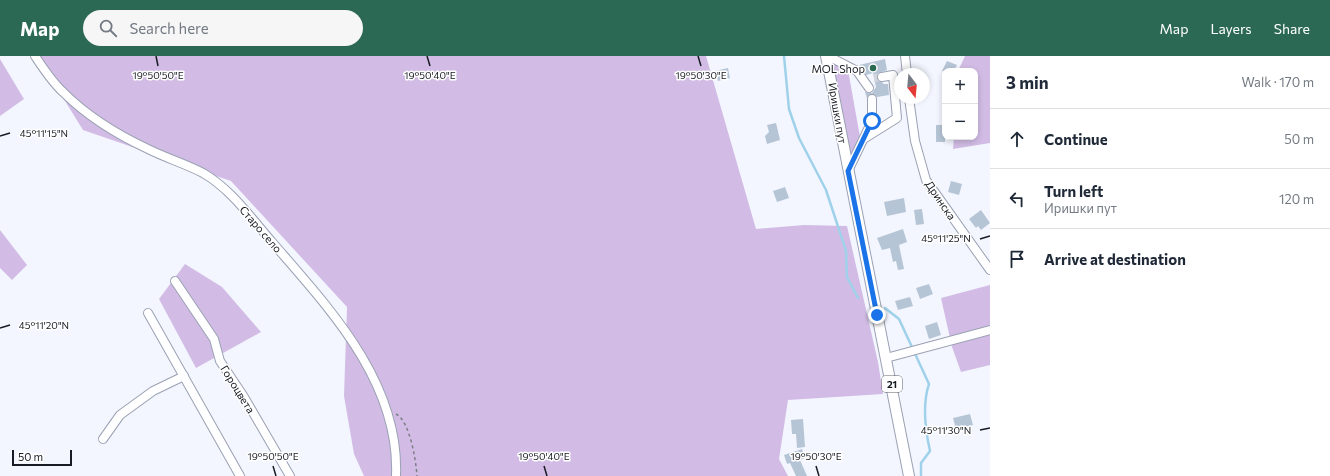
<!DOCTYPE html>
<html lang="en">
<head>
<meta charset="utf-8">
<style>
  :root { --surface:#fff; --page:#f6f6f7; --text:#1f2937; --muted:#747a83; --line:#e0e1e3; --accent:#2c6954 }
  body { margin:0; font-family:Commissioner,sans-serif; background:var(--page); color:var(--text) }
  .controls { position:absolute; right:12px; top:12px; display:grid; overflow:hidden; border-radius:8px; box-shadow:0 2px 6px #0003 }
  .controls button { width:36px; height:36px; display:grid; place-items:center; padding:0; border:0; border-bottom:1px solid var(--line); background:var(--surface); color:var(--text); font:20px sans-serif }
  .compass { position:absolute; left:894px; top:12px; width:36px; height:36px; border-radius:50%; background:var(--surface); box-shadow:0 2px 6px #0003; rotate:164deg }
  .scale { position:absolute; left:12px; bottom:10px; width:60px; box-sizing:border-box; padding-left:4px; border:2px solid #181b22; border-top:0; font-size:11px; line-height:14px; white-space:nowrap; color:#181b22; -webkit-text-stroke:3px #fff; paint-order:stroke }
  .stop { position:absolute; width:12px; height:12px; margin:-9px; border:3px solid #1a73e8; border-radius:50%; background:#fff }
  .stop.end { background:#1a73e8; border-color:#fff; box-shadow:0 1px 4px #0008 }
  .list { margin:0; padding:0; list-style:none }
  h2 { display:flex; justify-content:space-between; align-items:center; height:52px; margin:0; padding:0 16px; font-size:17px }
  h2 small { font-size:13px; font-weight:400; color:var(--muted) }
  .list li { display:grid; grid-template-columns:26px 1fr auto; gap:12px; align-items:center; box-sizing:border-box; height:60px; padding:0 16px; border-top:1px solid var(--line) }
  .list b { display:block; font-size:15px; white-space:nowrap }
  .list p { margin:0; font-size:13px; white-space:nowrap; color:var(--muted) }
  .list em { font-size:13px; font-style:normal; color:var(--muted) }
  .icon { flex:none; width:22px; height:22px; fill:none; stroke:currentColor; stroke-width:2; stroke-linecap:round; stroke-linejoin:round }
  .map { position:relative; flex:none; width:990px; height:420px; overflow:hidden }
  header { display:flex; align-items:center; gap:24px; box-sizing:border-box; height:56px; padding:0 20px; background:var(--accent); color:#fff }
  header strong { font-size:19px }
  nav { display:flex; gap:22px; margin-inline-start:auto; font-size:14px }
  .search { width:280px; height:36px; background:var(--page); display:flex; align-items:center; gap:10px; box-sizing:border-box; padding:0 14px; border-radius:22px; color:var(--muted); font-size:15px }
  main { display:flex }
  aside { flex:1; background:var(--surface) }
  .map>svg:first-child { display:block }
  .green { fill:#d2bce5 }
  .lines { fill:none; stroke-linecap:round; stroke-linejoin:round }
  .stream { stroke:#9fd2ea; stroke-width:2.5 }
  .building { fill:#b6c5d5 }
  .minor-tunnel { stroke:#d2d5dd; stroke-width:8; stroke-dasharray:8 4; stroke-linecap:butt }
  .minor-casing { stroke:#9aa1b3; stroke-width:10 }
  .major-casing { stroke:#9aa1b3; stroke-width:12 }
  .path { stroke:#7c7f86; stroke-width:1.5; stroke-dasharray:3 3; stroke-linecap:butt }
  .minor { stroke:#fff; stroke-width:8 }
  .major { stroke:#fff; stroke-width:10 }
  .route { stroke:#1a73e8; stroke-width:5 }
  .ticks { fill:none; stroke:#181b22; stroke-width:1.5 }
  .poi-dot { fill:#2c6954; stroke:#fff; stroke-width:1.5 }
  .labels { text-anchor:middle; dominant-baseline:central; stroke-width:3; stroke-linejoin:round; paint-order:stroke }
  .shield { fill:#fff; stroke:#5d5f64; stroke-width:1 }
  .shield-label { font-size:10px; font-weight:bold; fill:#181b22 }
  .poi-label { font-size:11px; fill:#181b22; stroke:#fff; text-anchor:end }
  .street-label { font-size:11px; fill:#181b22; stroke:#fff }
  .ticks-label { font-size:10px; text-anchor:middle; fill:#181b22; stroke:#fff; stroke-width:3; stroke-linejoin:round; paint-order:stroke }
</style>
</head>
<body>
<header>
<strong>Map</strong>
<div class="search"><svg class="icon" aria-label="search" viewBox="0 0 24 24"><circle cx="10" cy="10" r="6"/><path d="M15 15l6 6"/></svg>Search here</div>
<nav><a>Map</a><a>Layers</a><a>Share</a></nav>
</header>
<main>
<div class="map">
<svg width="990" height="420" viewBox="0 0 990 420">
  <rect width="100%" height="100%" fill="#f3f6fe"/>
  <g class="green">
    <path d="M 37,0 L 706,0 L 756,173 L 804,169 L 847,170 L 878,306 L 883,338 L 788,344 L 779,403 L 788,420 L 364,420 L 354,398 L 344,340 L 347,251 L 231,125 L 83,74 Z"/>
    <path d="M 965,0 L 990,0 L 990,87 L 953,93 L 954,81 L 975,81 L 975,15 L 958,15 Z"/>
    <path d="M 0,3 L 24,43 L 0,60 Z"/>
    <path d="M 831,6 L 848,14 L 860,81 L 850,108 Z"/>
    <path d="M 0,174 L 27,209 L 12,224 L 0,212 Z"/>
    <path d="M 185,208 L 222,231 L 261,276 L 196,312 L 159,243 Z"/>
    <path d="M 990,229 L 990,309 L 961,316 L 952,291 L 941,242 Z"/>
  </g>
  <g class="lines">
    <g class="stream">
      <path d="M 784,0 L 789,53 L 799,82 L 826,134 L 846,195 L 847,221 L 858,242"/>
      <path d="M 885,252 L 899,263 L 929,328 C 922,349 925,373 930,395 L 921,407 L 921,420"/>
    </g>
  </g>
  <g class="building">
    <path d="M 885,3 L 887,14 L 879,17 L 877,22 L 884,28 L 888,28 L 889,39 L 877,41 L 872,38 L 867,42 L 865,36 L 872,37 L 876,31 L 873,17 L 866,19 L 859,9 Z"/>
    <path d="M 947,5 L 957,9 L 954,15 L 942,15 Z"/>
    <path d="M 728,12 L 730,22 L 718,25 L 715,15 Z"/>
    <path d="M 776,67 L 780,84 L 767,88 L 765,80 L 769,76 L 767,69 Z"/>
    <rect x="936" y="69" width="9" height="17"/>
    <path d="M 951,125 L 962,128 L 959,139 L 948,136 Z"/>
    <path d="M 785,131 L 789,142 L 777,146 L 773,135 Z"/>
    <path d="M 904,142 L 906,156 L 887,160 L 884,146 Z"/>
    <path d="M 922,153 L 924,168 L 916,169 L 914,154 Z"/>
    <path d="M 981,154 L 990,167 L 981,174 L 978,170 L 976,172 L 969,163 Z"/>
    <path d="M 903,173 L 907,186 L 899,189 L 904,213 L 898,214 L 896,205 L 893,206 L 890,192 L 882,194 L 877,182 Z"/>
    <path d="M 929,228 L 933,238 L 920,243 L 916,232 Z"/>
    <path d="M 910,241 L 913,250 L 898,254 L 895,245 Z"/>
    <path d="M 937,266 L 941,279 L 929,283 L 925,270 Z"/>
    <path d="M 970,358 L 973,369 L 956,373 L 953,362 Z"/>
    <path d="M 803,363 L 805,391 L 797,392 L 796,378 L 792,378 L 791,364 Z"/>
    <path d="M 802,393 L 805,402 L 800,404 L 807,420 L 796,420 L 790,407 L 787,408 L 784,399 Z"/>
  </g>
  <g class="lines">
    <path class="minor-tunnel" d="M 874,22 L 882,21"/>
    <g class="minor-casing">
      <g id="minor">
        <path d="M 35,0 C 43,12 52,26 63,36 C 86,59 118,79 148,93 C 166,102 186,108 203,117 C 231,133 251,162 272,186 C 329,252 400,326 396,420"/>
        <path d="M 828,0 L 857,15 L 869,32"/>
        <path d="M 905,0 L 907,18"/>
        <path d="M 909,42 L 915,85 L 926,124 L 990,214"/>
        <path d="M 865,82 L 897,62 L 893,19 L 882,21"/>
        <path d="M 848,115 L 872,65 L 872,43"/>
        <path d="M 175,225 L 214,283 L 220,305 L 244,341 L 290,420"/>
        <path d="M 148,257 L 240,420"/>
        <path d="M 886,302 L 990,274"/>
        <path d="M 103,383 L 120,359 L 153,335 L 184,320"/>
      </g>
    </g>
    <g class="major-casing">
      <path id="major" d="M 826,0 L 909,420"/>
    </g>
    <path class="path" d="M 396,358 C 410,365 416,405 417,420"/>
    <use href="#minor" class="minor"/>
    <use href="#major" class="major"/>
  </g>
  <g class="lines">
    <path class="route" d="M 872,65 L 848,115 L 877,259"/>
  </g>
  <path class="ticks" d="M 156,0 L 158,10M 427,0 L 430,10M 698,0 L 701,10M 0,80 L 10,77M 980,183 L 990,180M 0,272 L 10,269M 980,374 L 990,372M 273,410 L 276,420M 544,410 L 547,420M 816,410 L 819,420"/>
  <circle class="poi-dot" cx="873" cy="12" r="4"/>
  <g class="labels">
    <rect class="shield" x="882" y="320" width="20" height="16" rx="3"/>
    <g class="shield-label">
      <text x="892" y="328">21</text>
    </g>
    <g class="poi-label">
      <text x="865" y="12">MOL Shop</text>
    </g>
    <g class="street-label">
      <text transform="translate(838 57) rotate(80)">Иришки пут</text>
      <text transform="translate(941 144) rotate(56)">Дринска</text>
      <text transform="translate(261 173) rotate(49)">Старо село</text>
      <text transform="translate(238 333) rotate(58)">Гороцвета</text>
    </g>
  </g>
  <g class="ticks-label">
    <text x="158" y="23">19°50'50"E</text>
    <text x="430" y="23">19°50'40"E</text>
    <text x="701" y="23">19°50'30"E</text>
    <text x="44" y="81">45°11'15"N</text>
    <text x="946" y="186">45°11'25"N</text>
    <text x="44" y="273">45°11'20"N</text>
    <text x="946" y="378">45°11'30"N</text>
    <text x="273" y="404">19°50'50"E</text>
    <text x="544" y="404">19°50'40"E</text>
    <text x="816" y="404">19°50'30"E</text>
  </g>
</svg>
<div class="controls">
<button>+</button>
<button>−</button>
</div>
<svg class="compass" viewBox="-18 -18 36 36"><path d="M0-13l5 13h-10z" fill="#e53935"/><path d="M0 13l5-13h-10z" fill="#747a83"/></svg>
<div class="scale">50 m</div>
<div class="stop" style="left:872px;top:65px"></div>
<div class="stop end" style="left:877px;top:259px"></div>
</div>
<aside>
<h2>3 min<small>Walk · 170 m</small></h2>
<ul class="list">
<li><svg class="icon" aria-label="ahead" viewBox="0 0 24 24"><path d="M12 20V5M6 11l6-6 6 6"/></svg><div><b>Continue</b></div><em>50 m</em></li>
<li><svg class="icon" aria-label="left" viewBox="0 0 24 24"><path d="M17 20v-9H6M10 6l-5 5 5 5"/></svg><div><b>Turn left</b><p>Иришки пут</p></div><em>120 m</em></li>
<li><svg class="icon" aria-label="arrive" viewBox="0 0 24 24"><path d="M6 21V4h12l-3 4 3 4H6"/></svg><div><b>Arrive at destination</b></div></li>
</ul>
</aside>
</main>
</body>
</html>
